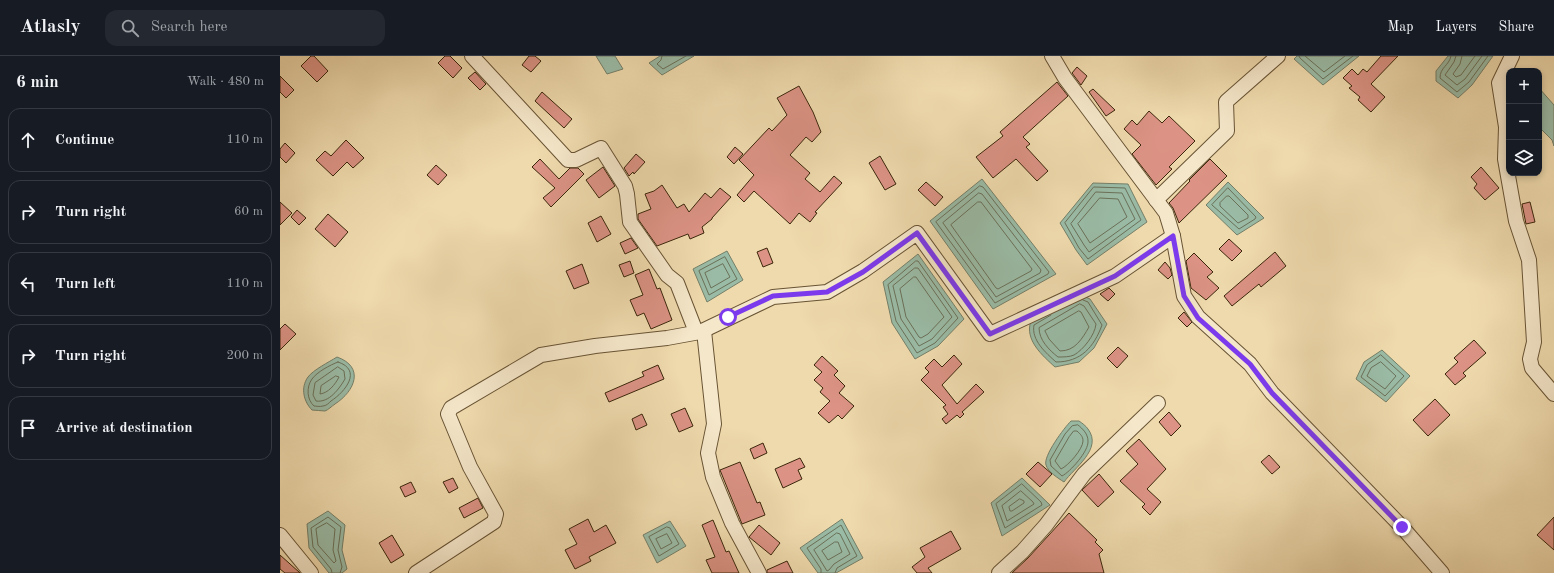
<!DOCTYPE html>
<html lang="en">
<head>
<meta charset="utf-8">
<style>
  :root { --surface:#171b24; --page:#242831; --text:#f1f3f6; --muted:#9ea1a6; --line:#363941 }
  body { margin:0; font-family:"Old Standard TT",serif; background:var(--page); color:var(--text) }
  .controls { position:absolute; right:12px; top:12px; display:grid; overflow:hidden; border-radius:8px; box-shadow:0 2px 6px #0003 }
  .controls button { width:36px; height:36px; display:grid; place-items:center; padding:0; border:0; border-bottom:1px solid var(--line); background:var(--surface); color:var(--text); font:20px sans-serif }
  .stop { position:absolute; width:12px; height:12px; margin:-9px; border:3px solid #7c3aed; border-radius:50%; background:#fff }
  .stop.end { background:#7c3aed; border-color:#fff; box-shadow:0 1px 4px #0008 }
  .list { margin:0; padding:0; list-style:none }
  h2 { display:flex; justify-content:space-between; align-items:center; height:52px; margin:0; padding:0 16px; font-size:17px }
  h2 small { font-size:13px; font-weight:400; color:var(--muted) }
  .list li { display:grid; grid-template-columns:26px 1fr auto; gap:12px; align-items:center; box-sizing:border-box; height:64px; margin:0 8px 8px; padding:0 8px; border:1px solid var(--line); border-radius:12px }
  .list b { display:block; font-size:15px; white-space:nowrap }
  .list em { font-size:13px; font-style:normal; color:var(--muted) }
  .icon { flex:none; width:22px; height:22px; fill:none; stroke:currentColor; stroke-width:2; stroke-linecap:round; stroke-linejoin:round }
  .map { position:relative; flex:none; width:1274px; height:517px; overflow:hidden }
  header { display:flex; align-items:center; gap:24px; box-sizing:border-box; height:56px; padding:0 20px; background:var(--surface); border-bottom:1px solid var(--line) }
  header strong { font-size:19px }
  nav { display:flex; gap:22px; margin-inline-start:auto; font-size:14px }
  .search { width:280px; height:36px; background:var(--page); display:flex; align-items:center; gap:10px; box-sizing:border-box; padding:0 14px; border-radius:12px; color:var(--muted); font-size:15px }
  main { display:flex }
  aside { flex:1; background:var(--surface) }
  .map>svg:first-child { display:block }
  .water { fill:#9abba6; stroke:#747f68 }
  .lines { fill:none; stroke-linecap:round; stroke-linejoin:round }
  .shore { stroke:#6a7058; stroke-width:1 }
  .building { fill:#dc9385; stroke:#3b260b }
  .street-casing { stroke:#685334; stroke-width:16 }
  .street { stroke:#f5e7ca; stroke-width:14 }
  .route { stroke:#7c3aed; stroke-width:5 }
</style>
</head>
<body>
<header>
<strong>Atlasly</strong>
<div class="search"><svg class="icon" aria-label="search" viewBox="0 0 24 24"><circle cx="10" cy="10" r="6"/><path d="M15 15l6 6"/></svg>Search here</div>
<nav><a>Map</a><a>Layers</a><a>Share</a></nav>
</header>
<main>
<aside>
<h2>6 min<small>Walk · 480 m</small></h2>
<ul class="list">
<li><svg class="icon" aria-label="ahead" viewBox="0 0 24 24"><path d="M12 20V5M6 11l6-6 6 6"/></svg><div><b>Continue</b></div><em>110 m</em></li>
<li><svg class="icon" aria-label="right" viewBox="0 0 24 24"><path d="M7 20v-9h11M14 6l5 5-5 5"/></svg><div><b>Turn right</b></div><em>60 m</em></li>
<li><svg class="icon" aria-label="left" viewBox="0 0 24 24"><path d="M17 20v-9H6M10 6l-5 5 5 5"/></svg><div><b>Turn left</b></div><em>110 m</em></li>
<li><svg class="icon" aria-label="right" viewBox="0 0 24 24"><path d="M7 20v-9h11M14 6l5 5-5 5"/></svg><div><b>Turn right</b></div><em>200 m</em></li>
<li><svg class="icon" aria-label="arrive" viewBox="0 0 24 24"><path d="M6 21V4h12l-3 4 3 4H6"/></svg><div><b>Arrive at destination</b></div></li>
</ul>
</aside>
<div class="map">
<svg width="1274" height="517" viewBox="0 0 1274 517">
  <rect width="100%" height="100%" fill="#efdaad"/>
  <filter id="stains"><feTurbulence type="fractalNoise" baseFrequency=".005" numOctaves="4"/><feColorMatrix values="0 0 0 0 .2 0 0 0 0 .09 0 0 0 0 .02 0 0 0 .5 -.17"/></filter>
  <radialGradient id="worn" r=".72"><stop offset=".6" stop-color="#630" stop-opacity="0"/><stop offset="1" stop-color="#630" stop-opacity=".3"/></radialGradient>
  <g class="water">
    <path d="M 316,0 L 335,0 L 343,13 L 327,18 Z"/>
    <path d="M 380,0 L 414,0 L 382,19 L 369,7 Z"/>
    <path d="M 1017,0 L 1079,0 L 1043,29 L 1014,3 Z"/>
    <path d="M 1168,0 L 1213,0 L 1192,29 L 1178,42 L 1156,25 L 1156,15 Z"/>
    <path d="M 1259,32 L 1274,49 L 1274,90 L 1272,84 L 1259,71 Z"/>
    <path d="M 702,123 L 776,218 L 713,253 L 650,165 Z"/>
    <path d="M 948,126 L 984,162 L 957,179 L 926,149 Z"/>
    <path d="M 813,127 L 848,128 L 867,166 L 807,209 L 796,194 L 780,167 Z"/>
    <path d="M 447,195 L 463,224 L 427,246 L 413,213 Z"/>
    <path d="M 638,198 L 684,263 L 658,290 L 635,303 L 612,267 L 603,226 Z"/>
    <path d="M 799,238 L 810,243 L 827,268 L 814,292 L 799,306 L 775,311 C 763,300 744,284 751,265 Z"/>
    <path d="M 1102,294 L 1130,320 L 1106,346 L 1076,323 L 1084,306 Z"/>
    <path d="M 57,301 C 85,311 75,335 55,348 C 52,350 48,354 45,355 C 41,355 36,354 32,354 C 24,346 20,332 28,321 C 33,314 49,306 57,301 Z"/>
    <path d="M 791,365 L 799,365 C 802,367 806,370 808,373 C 823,393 794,412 784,426 C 778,422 768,416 766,409 C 763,400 784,372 791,365 Z"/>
    <path d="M 742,422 L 770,449 L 722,480 L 711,447 Z"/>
    <path d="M 48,455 L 65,469 L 62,494 L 67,513 L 62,517 L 49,517 L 29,492 L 27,468 Z"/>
    <path d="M 562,463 L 583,502 L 556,517 L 538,517 L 520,492 Z"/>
    <path d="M 390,465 L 406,490 L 377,507 L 363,479 Z"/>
  </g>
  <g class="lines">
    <g class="shore">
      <path d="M 382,0 L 381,4 L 377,8 L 383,13 L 406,0"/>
      <path d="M 1019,0 L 1020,2 L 1043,23 L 1073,0"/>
      <path d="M 1025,0 L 1044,16 L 1065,0"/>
      <path d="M 1171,0 C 1169,10 1160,11 1160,22 L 1177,36 L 1189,26 L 1208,0"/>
      <path d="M 1176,0 L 1174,6 L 1165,19 L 1177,29 L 1185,23 L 1202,0"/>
      <path d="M 1182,0 L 1180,8 L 1173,18 L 1176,21 L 1181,19 L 1195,0"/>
      <path d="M 700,130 L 703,131 L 769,216 L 768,218 L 715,247 L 656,166 Z"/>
      <path d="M 814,131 L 845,132 L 861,164 L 808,203 L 799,192 L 785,167 Z"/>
      <path d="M 948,132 L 976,161 L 975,163 L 959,173 L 932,149 Z"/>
      <path d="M 816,136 L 842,137 L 855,163 L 809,196 L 804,189 L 791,168 Z"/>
      <path d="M 699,137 L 702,138 L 761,214 L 760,217 L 716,241 L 663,167 Z"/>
      <path d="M 947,140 L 949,140 L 968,159 L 968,162 L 958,167 L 940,150 L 940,147 Z"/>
      <path d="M 820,142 L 838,143 L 847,161 L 810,187 L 798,168 Z"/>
      <path d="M 698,146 L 701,146 L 752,213 L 751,215 L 718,233 L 716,232 L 671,169 Z"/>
      <path d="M 445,201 L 457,223 L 429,239 L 419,215 Z"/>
      <path d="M 636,205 L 638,205 L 678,262 L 655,287 L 637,297 L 616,265 L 608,229 Z"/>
      <path d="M 443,208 L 450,221 L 431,232 L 425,217 Z"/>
      <path d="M 635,212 L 638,212 L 672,261 L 652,283 L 639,290 L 621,263 L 613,230 Z"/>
      <path d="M 634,221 L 636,221 L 664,261 L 648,278 L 641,282 L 639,281 L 626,261 L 620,233 Z"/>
      <path d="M 800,248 L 804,250 L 816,268 C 815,279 803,294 794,299 C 790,301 783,301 778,301 C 769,294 759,284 759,272 Z"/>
      <path d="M 799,255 L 801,256 L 809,271 C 802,283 795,295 780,295 L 769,283 L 765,275 Z"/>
      <path d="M 771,259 L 754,269 C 751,284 766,297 776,306 C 801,306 814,291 822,269 L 808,246 L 803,244"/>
      <path d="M 1101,299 L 1124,320 L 1105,340 L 1081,321 L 1087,309 Z"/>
      <path d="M 58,306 C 83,314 65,336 51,345 C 49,347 46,350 43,350 C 40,351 36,350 34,350 C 27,344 26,331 32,323 C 37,316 50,309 58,306 Z"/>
      <path d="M 1101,306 L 1116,320 L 1105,333 L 1087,320 L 1091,312 Z"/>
      <path d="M 58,311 L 64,315 L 65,323 C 59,333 49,347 36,345 L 33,339 L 35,327 Z"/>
      <path d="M 56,320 L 59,321 C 55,329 48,337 40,338 L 41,330 Z"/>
      <path d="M 798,369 C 803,373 808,378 808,385 C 809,395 790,416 782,420 L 771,410 L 770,404 L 785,378 L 792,370 Z"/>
      <path d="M 794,375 L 797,375 C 800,378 803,380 803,385 C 803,393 788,410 781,413 L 775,405 L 789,381 Z"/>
      <path d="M 742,428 L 761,446 L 762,449 L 725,472 L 716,448 Z"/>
      <path d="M 741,435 L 753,446 L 754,448 L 727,465 L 722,450 Z"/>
      <path d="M 740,443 L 744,445 L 744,447 L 732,455 L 730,455 L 729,451 Z"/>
      <path d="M 47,467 L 55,473 L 53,494 L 56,505 L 54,507 L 38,489 L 36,473 Z"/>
      <path d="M 387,471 L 390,472 L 399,488 L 379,500 L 369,481 Z"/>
      <path d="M 557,477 L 560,478 L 570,498 L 554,508 L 549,514 L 547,515 L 534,494 Z"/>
      <path d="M 387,478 L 392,487 L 381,493 L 376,483 Z"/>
      <path d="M 555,486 L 558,486 L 562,496 L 548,504 L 542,495 Z"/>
      <path d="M 52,517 L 51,513 L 33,491 L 31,472 L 48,461 L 61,471 L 58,494 L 62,511 L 60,517"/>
      <path d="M 541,517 L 541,513 L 527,492 L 561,469 L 577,500 L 557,512 L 555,517"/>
    </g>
  </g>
  <g class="building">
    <path d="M 31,0 L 34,0 L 48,15 L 37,26 L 21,10 Z"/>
    <path d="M 165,0 L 170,0 L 182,12 L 173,22 L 158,7 Z"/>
    <path d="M 249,0 L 255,0 L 261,5 L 251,16 L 242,9 Z"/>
    <path d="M 1101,0 L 1118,0 L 1091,28 L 1105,41 L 1091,56 L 1078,44 L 1080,41 L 1069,32 L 1072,30 L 1063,22 L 1072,13 L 1078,19 L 1083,13 L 1087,16 Z"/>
    <path d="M 797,11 L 807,20 L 801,29 L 792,17 Z"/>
    <path d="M 195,16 L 206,28 L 200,34 L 188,22 Z"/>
    <path d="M 0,20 L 14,34 L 6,42 L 0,36 Z"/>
    <path d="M 777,26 L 788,40 L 743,81 L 750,88 L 746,91 L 768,115 L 757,125 L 736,103 L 713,122 L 696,101 L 723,80 L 720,76 Z"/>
    <path d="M 519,30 L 533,56 L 541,76 L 532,86 L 526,81 L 510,99 L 530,117 L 525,123 L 540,136 L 554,120 L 562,127 L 535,156 L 537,157 L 530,166 L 519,157 L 510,168 L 474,135 L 464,146 L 457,139 L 474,119 L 459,104 L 489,72 L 492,75 L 507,59 L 497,42 Z"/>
    <path d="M 813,33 L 835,54 L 826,60 L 809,36 Z"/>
    <path d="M 262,36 L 292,63 L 284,72 L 255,45 Z"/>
    <path d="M 869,55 L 882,67 L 889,60 L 915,85 L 889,111 L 892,113 L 876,129 L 852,98 L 861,89 L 844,73 L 852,64 L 857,69 Z"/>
    <path d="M 66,84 L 84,102 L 73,112 L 67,106 L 53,120 L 36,104 L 45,95 L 51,100 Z"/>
    <path d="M 5,87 L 15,97 L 6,107 L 0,101 L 0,93 Z"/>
    <path d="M 455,91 L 463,98 L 454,108 L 447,101 Z"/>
    <path d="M 356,98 L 365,106 L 354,118 L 353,116 L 349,120 L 344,112 Z"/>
    <path d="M 600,100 L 616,128 L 605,134 L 589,107 Z"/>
    <path d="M 260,103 L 279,123 L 290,112 L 298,112 L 304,118 L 271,151 L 263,142 L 275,132 L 252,111 Z"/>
    <path d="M 930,103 L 947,120 L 899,167 L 893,152 L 889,147 L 910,125 L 909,124 Z"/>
    <path d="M 156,109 L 167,119 L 158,129 L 147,119 Z"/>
    <path d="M 323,111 L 335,130 L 319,142 L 306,124 Z"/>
    <path d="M 1201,111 L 1219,132 L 1205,144 L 1194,132 L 1197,128 L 1191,121 Z"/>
    <path d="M 646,126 L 663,141 L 655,150 L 638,134 Z"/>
    <path d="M 382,129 L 397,152 L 404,148 L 409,156 L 425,137 L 431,142 L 440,132 L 451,141 L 432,162 L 432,163 L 422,171 L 424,177 L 410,183 L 408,178 L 377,190 L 358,163 L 358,158 L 371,153 L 365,138 L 374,135 Z"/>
    <path d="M 0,146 L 12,157 L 0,169 Z"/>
    <path d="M 1250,146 L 1255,166 L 1246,168 L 1242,148 Z"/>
    <path d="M 17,154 L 26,162 L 19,169 L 11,161 Z"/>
    <path d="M 48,158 L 68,176 L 55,191 L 35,173 Z"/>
    <path d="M 321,160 L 331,178 L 317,186 L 308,167 Z"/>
    <path d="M 351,182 L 358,192 L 345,198 L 340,187 Z"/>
    <path d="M 949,183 L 962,195 L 952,205 L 939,193 Z"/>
    <path d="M 487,192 L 493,207 L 483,211 L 477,196 Z"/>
    <path d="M 995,196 L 1006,210 L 981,231 L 979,228 L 952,250 L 944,240 Z"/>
    <path d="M 914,197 L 933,216 L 927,221 L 939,232 L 926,244 L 911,232 L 906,205 Z"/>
    <path d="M 350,205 L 354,217 L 344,221 L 339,209 Z"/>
    <path d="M 885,206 L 890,212 L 892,219 L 888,223 L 878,214 Z"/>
    <path d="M 302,208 L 309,227 L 294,233 L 286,215 Z"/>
    <path d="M 369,213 L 377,233 L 380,232 L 392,264 L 371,273 L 364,257 L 357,260 L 350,244 L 363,239 L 355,219 Z"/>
    <path d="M 829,232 L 835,238 L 828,245 L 820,238 Z"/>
    <path d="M 904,256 L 912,266 L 907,271 L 898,262 Z"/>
    <path d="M 5,268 L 16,278 L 0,294 L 0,273 Z"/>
    <path d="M 1194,284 L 1206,297 L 1183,317 L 1186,320 L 1175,329 L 1165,318 L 1178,306 L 1174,302 Z"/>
    <path d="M 838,291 L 848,300 L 837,312 L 827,302 Z"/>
    <path d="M 674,299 L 682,308 L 662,329 L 677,348 L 696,328 L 704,336 L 682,356 L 684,358 L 680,362 L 677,359 L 666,368 L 662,363 L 668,358 L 663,351 L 666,349 L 641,324 L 649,316 L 645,312 L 654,303 L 662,311 Z"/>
    <path d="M 542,300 L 558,315 L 554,319 L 565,330 L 559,337 L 574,350 L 562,363 L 558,359 L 549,367 L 538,357 L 550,345 L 540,336 L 543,332 L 534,324 L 542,316 L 534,309 Z"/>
    <path d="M 378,309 L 384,323 L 329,346 L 325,337 L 364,320 L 362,316 Z"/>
    <path d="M 1155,343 L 1170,359 L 1148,380 L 1133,364 Z"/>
    <path d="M 405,352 L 413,370 L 399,376 L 391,358 Z"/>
    <path d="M 889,356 L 901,370 L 891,380 L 879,366 Z"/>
    <path d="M 362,358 L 367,369 L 356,374 L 352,363 Z"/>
    <path d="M 859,383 L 886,413 L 867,433 L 881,446 L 870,459 L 862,451 L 865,448 L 840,425 L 858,408 L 846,395 Z"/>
    <path d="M 483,387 L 487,397 L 474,403 L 470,393 Z"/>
    <path d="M 989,399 L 1000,411 L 992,418 L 981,406 Z"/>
    <path d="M 520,402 L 525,411 L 518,414 L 522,423 L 503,432 L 495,413 Z"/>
    <path d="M 460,406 L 477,447 L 480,446 L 485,459 L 462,468 L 440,414 Z"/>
    <path d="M 758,406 L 772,418 L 760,431 L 746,418 Z"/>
    <path d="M 819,418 L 834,436 L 818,451 L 802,434 Z"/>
    <path d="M 173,422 L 178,432 L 169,437 L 163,426 Z"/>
    <path d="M 131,426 L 136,436 L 125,441 L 120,431 Z"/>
    <path d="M 198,442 L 203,452 L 184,462 L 179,452 Z"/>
    <path d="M 789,457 L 817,484 L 815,486 L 823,494 L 819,498 L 824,517 L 732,517 L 748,502 Z"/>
    <path d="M 1274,461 L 1274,494 L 1257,479 Z"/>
    <path d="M 308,463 L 314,476 L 326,469 L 336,487 L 309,501 L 311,505 L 295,513 L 285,494 L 297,488 L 289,473 Z"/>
    <path d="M 433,464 L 446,496 L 449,495 L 459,517 L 432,517 L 426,504 L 435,501 L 422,469 Z"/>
    <path d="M 479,469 L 500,487 L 491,499 L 469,481 Z"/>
    <path d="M 671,475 L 681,493 L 648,512 L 652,517 L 637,517 L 632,511 L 645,501 L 640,492 Z"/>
    <path d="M 112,479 L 124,499 L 111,507 L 99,487 Z"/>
    <path d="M 0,499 L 19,516 L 20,517 L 5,517 L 0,513 Z"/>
    <path d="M 507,505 L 513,517 L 487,517 L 487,514 Z"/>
  </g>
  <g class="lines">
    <g class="street-casing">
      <g id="street">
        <path d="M 192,0 L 288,104 L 296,104 L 321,92 L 345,130 L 347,138 L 350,166 L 387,219 L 397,227 L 416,276"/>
        <path d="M 772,0 L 785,22 L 886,157 L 893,180 L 904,240 L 918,261 L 970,308 L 992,337 L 1122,471 L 1162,517"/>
        <path d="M 1232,0 L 1219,27 L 1226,71 L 1225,103 L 1236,165 L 1249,204 L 1254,286 L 1250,303 L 1252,312 L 1274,338"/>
        <path d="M 876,144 L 947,75 L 946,46 L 948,44 L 998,0"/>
        <path d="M 424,275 L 434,368 L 428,397 L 433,421 L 452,467 L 479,517"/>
        <path d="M 0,479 L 31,517"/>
        <path d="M 136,517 L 214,466 L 216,458 L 190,411 L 168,358 L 171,352 L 261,299 L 315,290 L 387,282 L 420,276 L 493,241 L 547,236 L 583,215 L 637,177 L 710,278 L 835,220 L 893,180"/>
        <path d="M 719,517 L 742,496 L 766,469 L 804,418 L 878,347"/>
      </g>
    </g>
    <use href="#street" class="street"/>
  </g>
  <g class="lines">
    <path class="route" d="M 448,261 L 493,240 L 547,236 L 583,216 L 637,177 L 710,278 L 835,220 L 893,180 L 904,240 L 918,262 L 970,308 L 992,337 L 1122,471"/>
  </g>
  <rect width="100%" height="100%" filter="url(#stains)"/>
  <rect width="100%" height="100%" fill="url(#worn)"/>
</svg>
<div class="controls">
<button>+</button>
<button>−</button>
<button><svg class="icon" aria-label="layers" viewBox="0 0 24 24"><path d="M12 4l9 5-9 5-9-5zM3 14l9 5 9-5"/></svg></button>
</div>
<div class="stop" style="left:448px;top:261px"></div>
<div class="stop end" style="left:1122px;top:471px"></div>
</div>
</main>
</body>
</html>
